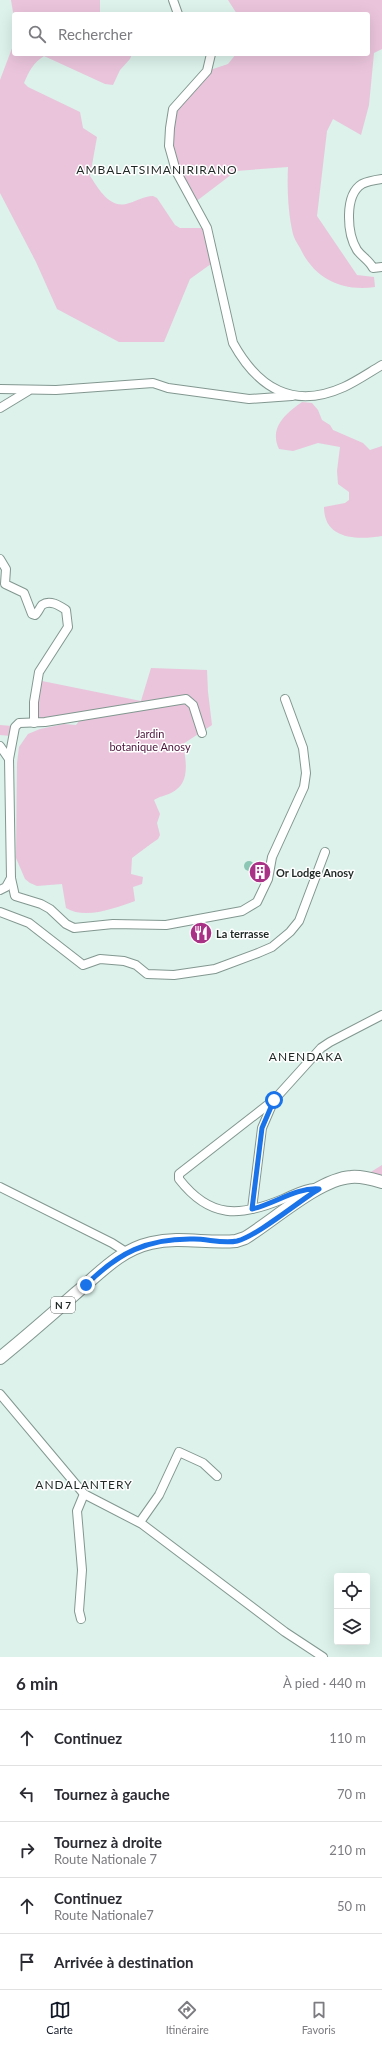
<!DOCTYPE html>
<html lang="fr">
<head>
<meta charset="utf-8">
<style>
  :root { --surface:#fff; --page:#f2f2f3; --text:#2b2b33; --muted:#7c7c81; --line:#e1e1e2; --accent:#111827 }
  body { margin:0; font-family:Lato,sans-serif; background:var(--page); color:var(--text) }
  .controls { position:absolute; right:12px; bottom:12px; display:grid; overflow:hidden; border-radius:4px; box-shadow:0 4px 16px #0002 }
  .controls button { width:36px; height:36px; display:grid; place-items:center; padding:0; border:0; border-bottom:1px solid var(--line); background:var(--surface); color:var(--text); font:20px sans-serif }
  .stop { position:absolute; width:12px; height:12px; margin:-9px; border:3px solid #1a73e8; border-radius:50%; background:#fff }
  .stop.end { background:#1a73e8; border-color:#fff; box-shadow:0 1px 4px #0008 }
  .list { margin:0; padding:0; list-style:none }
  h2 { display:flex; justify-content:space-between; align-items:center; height:52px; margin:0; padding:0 16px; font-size:17px }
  h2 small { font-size:13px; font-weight:400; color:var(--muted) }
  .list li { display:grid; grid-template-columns:26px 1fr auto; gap:12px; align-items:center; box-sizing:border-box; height:56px; padding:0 16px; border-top:1px solid var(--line) }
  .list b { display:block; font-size:15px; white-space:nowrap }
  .list p { margin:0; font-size:13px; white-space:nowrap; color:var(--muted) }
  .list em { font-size:13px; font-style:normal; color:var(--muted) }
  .icon { flex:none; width:22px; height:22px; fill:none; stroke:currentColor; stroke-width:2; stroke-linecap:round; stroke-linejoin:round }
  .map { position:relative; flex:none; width:382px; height:1657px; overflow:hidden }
  .search { position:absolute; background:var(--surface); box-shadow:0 4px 16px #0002; left:12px; right:12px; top:12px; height:44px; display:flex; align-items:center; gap:10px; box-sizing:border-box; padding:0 14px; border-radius:4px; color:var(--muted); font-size:15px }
  .sheet { height:332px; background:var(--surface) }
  nav { display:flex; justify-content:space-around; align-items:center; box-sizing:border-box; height:56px; border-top:1px solid var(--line); background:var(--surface); font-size:11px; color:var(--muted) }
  nav a { display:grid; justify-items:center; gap:2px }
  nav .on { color:var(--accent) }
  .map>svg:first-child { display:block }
  .green { fill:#eac4db }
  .water { fill:#8cc6b5 }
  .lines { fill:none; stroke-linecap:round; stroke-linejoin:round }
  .street-casing { stroke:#829790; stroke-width:10 }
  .primary-casing { stroke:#829790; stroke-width:14 }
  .street { stroke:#fff; stroke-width:8 }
  .primary { stroke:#fff; stroke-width:12 }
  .route { stroke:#1a73e8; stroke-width:5 }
  .labels { text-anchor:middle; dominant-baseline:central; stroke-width:3; stroke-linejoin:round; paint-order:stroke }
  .shield { fill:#fff; stroke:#626866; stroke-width:1 }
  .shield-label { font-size:10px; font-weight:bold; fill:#1f2825 }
  .park-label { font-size:11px; fill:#4b143b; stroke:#fff }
  .poi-label { font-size:11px; font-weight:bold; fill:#1f2825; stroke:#fff; text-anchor:start }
  .neighbourhood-label { font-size:12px; letter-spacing:1px; fill:#1f2825; stroke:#fff }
</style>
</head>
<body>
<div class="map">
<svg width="382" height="1657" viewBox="0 0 382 1657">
  <rect width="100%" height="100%" fill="#dcf2eb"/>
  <g class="green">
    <path d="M 11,0 L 100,0 L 100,14 L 14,14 L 14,18 Z"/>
    <path d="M 228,0 L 382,0 L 382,49 L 374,53 L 369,105 L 361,135 L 333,119 L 327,131 L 317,216 L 357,275 L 374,277 L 375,287 C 341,292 314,278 300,248 C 297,243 294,238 293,234 C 288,213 287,188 288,167 L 236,171 L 194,203 L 176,171 L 170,128 L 173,109 L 207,71 L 228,64 L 236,54 L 368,54 L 368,14 L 237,14 Z"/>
    <path d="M 14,43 L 14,54 L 132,54 L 130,59 L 120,70 L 113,85 L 105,84 L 44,56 C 33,63 29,71 24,83 L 28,87 L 80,112 L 83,128 L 97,137 L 90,176 C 98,188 109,208 126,204 C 135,202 144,196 153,196 L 157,198 L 175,225 L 180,228 L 207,228 L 215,261 L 190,279 L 164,342 L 119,342 L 57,309 L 36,262 L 0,193 L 0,80 Z"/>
    <path d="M 302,402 L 312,403 L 318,410 L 322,420 L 330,425 L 333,430 L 363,443 L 370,450 L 382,446 L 382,536 C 358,540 324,540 324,507 L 345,503 L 349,500 L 349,492 L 338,484 L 337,471 L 340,447 L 318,443 L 293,451 L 279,449 C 269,428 285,414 302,402 Z"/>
    <path d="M 151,668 L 207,670 L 208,692 L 212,725 L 183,744 C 186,761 191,784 171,793 C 165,796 160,796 154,800 L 160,814 L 157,823 L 160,835 L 158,839 C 149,845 141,851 132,858 L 131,874 L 143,877 L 142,884 L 133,887 L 135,901 C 115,908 85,920 66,908 L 62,884 L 37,886 L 30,883 L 25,879 L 16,858 L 17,763 L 19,747 L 28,734 L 40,729 L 64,724 L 76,725 L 84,715 L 35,720 L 39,683 L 42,681 L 141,701 Z"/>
    <path d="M 0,725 L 12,726 L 11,736 L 0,735 Z"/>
    <path d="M 382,1165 L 382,1179 L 366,1175 Z"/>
  </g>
  <circle class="water" cx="249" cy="866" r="5"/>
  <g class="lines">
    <g class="street-casing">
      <g id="street">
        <path d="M 173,0 L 178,14"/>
        <path d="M 211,54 L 207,71 L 173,109 L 170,128 L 169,146 L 176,171 L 207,228 L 233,343 C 258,388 293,410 344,387 C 357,381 370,372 382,365"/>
        <path d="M 382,179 C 375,180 368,181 362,184 C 344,195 347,234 357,250 C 362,257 369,260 373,268 L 382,267"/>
        <path d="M 0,389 L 56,390 L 153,383 L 168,388 L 249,399 L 292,396"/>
        <path d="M 0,408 L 28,391"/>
        <path d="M 0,559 L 6,569 L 5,584 L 24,593 L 32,614 L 35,615 C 38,613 40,607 42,605 C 50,599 60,606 66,610 L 68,627 L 39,672 L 34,702 L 34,723"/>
        <path d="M 202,733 L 193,705 L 186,699 L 45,722 L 19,723 L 15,727 L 9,759 L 11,878 L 15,896 L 41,904 L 50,909 L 66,924 L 74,928 L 113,924 L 166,925 L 242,911 L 257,902 L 268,879 L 272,857 L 304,787 L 306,773 L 303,748 L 285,699"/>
        <path d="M 0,746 L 9,759"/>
        <path d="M 0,890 L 6,887 L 11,878"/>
        <path d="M 0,912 L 29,923 L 83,965 L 100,959 L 124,961 L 136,965 L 147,974 L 174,975 L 215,969 L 258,953 L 272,947 L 290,932 L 299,921 L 325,852"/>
        <path d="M 274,1100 L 179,1174 L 179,1179 C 210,1219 240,1217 283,1199 C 293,1195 304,1188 315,1188"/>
        <path d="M 0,1187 L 112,1243 L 126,1252"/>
        <path d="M 252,1209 L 262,1128 L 274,1100 L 321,1048 L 330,1042 L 382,1015"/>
        <path d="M 0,1394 L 84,1494 L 142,1524 L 285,1632 L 323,1657"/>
        <path d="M 140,1522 L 159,1495 L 179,1452 L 203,1463 L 217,1476"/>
        <path d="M 81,1619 L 79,1611 L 82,1570 L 77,1511 L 84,1494"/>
      </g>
    </g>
    <g class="primary-casing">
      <path id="primary" d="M 0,1358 C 26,1337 51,1315 76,1293 C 100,1273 120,1250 151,1243 C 181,1236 207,1244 236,1241 L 245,1238 C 273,1221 319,1179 351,1177 C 361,1176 372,1179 382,1182"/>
    </g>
    <use href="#street" class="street"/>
    <use href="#primary" class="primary"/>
  </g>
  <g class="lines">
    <path class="route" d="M 86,1285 C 118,1253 147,1238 194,1239 C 208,1239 223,1244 237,1241 C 257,1236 299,1201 319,1189 C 297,1187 274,1204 252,1209 L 262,1128 L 274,1100"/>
  </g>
  <defs>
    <g id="building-disc" transform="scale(1.15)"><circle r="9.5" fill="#a93186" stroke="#fff"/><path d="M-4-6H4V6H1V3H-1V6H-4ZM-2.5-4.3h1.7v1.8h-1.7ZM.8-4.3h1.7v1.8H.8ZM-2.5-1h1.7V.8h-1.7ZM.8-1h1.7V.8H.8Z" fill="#fff"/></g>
    <g id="restaurant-disc" transform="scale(1.15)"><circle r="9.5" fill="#a93186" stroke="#fff"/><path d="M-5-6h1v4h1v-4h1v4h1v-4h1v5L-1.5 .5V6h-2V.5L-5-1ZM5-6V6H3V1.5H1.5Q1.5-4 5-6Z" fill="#fff"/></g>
  </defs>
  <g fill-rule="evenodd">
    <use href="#building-disc" x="260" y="872"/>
    <use href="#restaurant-disc" x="201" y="933"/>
  </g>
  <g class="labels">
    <rect class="shield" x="51" y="1297" width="24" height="16" rx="3"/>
    <g class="shield-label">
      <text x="63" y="1305">N 7</text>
    </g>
    <g class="park-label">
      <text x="150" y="733">Jardin<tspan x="150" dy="13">botanique Anosy</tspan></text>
    </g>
    <g class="poi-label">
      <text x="276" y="872">Or Lodge Anosy</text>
      <text x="216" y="933">La terrasse</text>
    </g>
    <g class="neighbourhood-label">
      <text x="157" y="169">AMBALATSIMANIRIRANO</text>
      <text x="306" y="1056">ANENDAKA</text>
      <text x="84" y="1484">ANDALANTERY</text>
    </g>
  </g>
</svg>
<div class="controls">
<button><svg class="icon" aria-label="locate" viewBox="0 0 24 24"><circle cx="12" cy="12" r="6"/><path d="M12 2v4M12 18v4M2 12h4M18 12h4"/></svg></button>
<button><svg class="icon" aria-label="layers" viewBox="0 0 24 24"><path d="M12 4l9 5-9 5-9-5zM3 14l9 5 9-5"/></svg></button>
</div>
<div class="stop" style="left:274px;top:1100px"></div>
<div class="stop end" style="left:86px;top:1285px"></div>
<div class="search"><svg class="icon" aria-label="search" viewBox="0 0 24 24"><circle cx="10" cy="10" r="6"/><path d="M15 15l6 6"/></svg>Rechercher</div>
</div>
<section class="sheet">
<h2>6 min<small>À pied · 440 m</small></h2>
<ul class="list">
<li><svg class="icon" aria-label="ahead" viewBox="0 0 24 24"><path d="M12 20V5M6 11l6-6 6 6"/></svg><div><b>Continuez</b></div><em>110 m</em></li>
<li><svg class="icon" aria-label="left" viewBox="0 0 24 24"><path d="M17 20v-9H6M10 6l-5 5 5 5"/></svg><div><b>Tournez à gauche</b></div><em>70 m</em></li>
<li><svg class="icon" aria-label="right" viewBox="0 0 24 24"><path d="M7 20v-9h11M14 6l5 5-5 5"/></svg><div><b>Tournez à droite</b><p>Route Nationale 7</p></div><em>210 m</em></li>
<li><svg class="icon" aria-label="ahead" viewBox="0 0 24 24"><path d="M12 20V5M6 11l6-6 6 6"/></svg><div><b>Continuez</b><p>Route Nationale7</p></div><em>50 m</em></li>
<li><svg class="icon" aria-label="arrive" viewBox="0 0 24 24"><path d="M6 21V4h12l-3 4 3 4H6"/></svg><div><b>Arrivée à destination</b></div></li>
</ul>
</section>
<nav>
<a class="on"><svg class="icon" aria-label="map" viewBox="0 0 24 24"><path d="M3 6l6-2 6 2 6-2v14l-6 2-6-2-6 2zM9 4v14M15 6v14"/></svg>Carte</a>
<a><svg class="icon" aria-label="directions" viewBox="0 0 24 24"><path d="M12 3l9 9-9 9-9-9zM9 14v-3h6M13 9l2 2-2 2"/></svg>Itinéraire</a>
<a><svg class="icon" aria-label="saved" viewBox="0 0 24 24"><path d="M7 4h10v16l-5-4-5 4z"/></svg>Favoris</a>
</nav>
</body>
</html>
